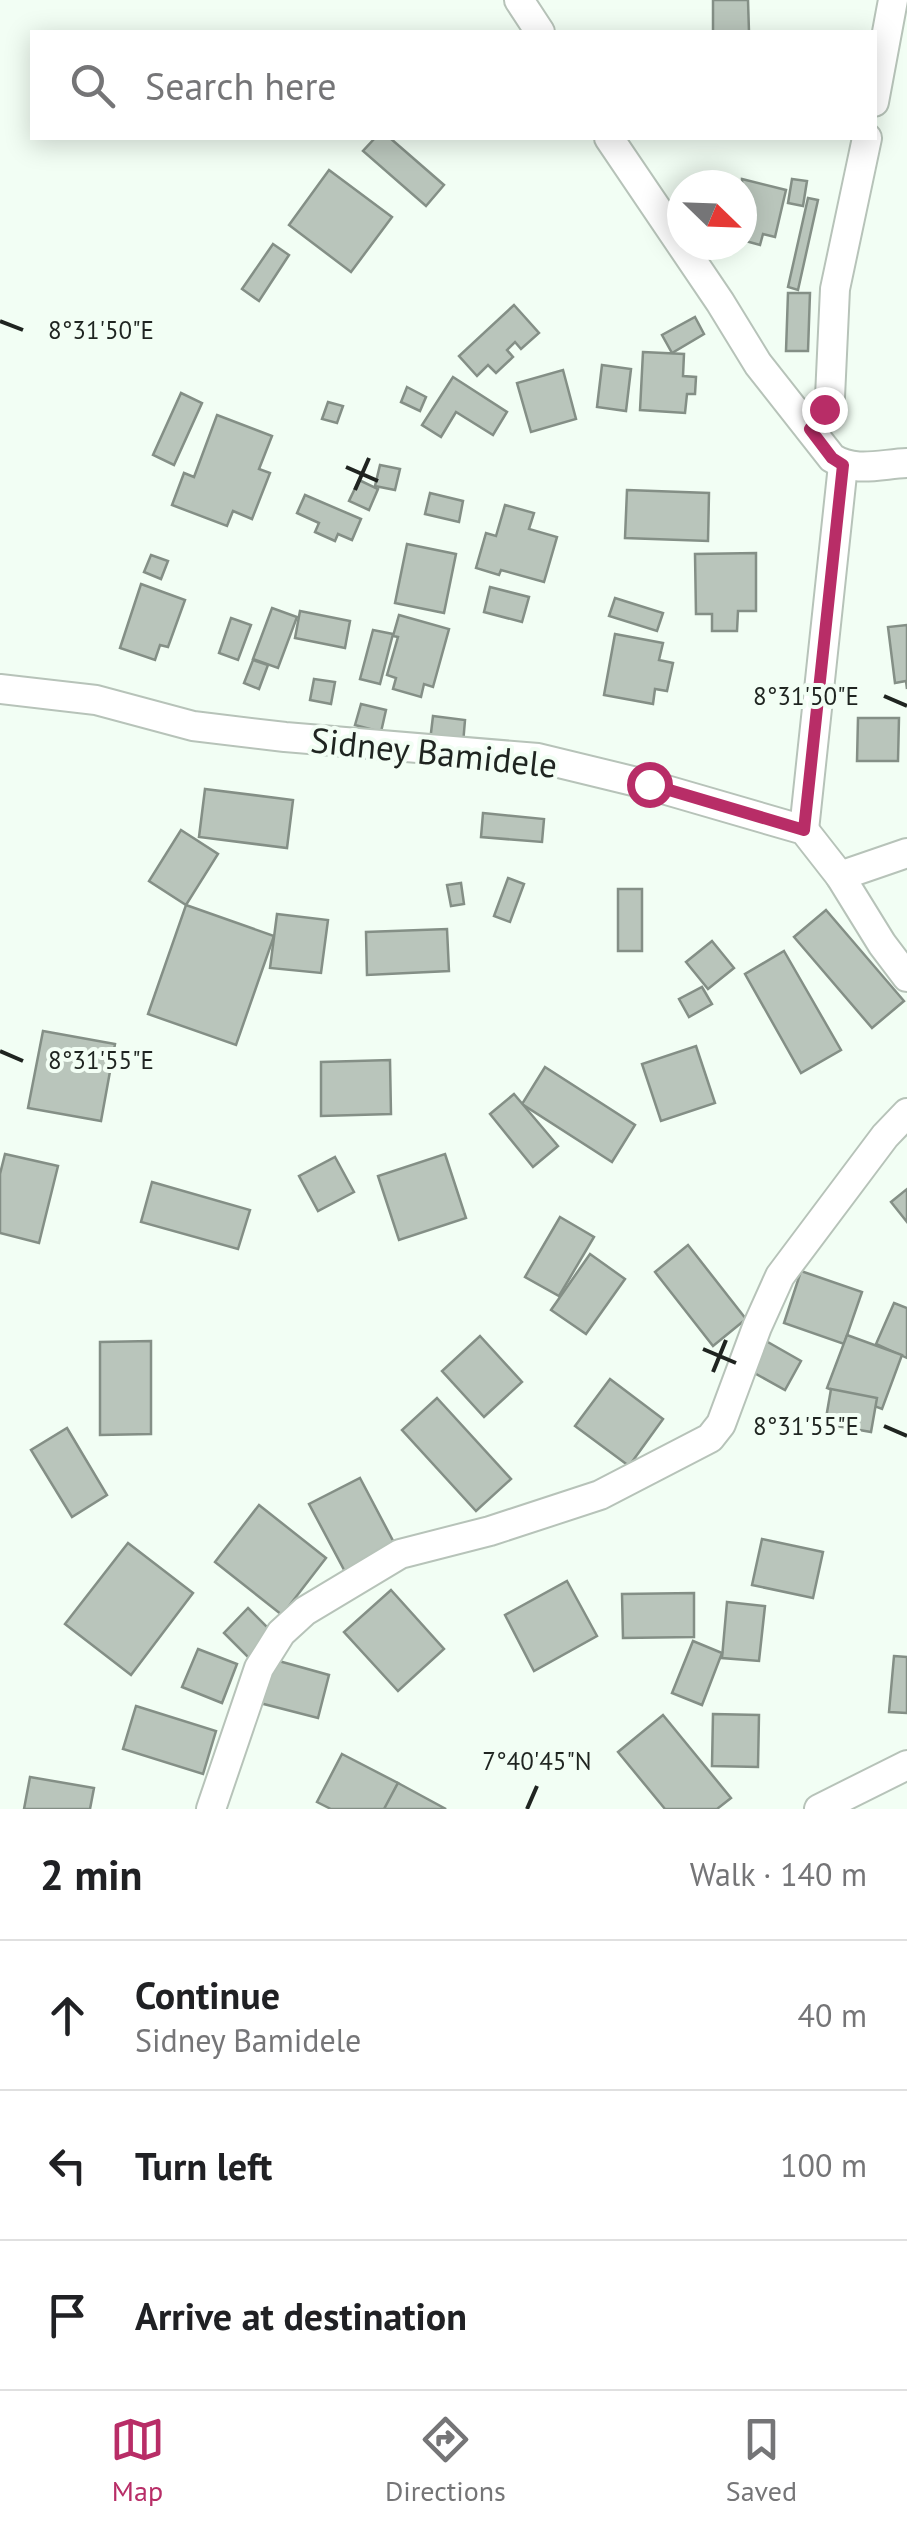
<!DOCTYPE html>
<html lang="en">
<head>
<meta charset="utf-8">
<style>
  :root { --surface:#fff; --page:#f6f6f6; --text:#202124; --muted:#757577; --line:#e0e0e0; --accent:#b82d67 }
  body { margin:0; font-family:"PT Sans",sans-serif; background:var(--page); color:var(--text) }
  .compass { position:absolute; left:667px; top:170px; width:90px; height:90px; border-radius:50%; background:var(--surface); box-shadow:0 5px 25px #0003; rotate:113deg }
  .stop { position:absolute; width:30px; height:30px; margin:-22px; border:8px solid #b82d67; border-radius:50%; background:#fff }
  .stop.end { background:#b82d67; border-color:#fff; box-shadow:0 2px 10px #0008 }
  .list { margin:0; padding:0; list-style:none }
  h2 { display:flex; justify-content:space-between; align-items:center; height:130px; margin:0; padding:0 40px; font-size:42px }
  h2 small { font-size:32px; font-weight:400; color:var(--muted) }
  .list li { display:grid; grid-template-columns:65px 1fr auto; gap:30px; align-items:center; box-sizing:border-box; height:150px; padding:0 40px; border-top:2px solid var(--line) }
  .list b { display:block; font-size:38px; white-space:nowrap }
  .list p { margin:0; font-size:32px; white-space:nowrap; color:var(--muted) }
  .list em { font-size:32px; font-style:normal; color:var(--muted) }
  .icon { flex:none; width:55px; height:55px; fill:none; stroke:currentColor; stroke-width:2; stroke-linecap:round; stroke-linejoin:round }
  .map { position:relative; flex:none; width:907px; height:1809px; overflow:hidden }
  .search { position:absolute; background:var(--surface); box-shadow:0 5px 25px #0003; left:30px; right:30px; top:30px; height:110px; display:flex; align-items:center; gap:25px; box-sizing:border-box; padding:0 35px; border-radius:0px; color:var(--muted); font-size:38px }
  .sheet { height:580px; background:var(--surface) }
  nav { display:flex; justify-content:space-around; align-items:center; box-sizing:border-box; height:140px; border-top:2px solid var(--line); background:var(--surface); font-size:28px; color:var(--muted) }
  nav a { display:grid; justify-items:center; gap:5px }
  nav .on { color:var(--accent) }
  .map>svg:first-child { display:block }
  .building { fill:#b9c5bb; stroke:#848f86; stroke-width:2.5 }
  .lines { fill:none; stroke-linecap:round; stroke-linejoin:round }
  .minor-casing { stroke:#b7c3b9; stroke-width:32 }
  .minor { stroke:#fff; stroke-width:28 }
  .route { stroke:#b82d67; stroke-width:12 }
  .ticks { fill:none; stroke:#1f2420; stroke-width:4 }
  .labels { text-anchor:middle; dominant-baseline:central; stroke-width:8; stroke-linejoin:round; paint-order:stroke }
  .street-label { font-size:35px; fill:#1f2420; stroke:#f2fef4 }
  .ticks-label { font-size:25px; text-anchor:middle; fill:#1f2420; stroke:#f2fef4; stroke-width:8; stroke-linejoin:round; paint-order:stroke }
</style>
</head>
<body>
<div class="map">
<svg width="907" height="1809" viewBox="0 0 907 1809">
  <rect width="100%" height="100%" fill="#f2fef4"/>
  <g class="building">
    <path d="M 713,0 L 748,0 L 749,32 L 713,32 Z"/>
    <path d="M 375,138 L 390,138 L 444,185 L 426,206 L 363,151 Z"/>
    <path d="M 329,170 L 392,217 L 351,272 L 289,225 Z"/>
    <path d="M 742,179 L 786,190 L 775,237 L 763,234 L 760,245 L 742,240 Z"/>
    <path d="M 792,179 L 807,181 L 803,206 L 788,203 Z"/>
    <path d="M 808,198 L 818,200 L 798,290 L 788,287 Z"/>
    <path d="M 273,244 L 289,255 L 259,301 L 242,289 Z"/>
    <path d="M 788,293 L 810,293 L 808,351 L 786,351 Z"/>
    <path d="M 514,305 L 539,333 L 521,349 L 515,342 L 507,350 L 513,357 L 496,373 L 488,365 L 477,376 L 459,356 Z"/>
    <path d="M 695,317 L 704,334 L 672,353 L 662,335 Z"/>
    <path d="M 643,352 L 684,354 L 683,376 L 696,377 L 695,394 L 687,394 L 685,413 L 640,410 Z"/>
    <path d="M 602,365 L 631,369 L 626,411 L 597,407 Z"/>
    <path d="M 563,370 L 576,419 L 531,432 L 517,383 Z"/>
    <path d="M 453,377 L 507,412 L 493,435 L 456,412 L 441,437 L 422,425 Z"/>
    <path d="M 407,387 L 426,397 L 420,411 L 401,402 Z"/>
    <path d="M 181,393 L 202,403 L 174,465 L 153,455 Z"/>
    <path d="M 328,402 L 343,406 L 337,423 L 322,419 Z"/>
    <path d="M 217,415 L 272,436 L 259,469 L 270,473 L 252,519 L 233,511 L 227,526 L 172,505 L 184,473 L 194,477 Z"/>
    <path d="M 380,465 L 400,469 L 395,490 L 375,486 Z"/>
    <path d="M 359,480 L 378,489 L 369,510 L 349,501 Z"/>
    <path d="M 627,490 L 709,493 L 708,541 L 625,538 Z"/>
    <path d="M 430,493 L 463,501 L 459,522 L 425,514 Z"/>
    <path d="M 305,495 L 361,519 L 352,540 L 338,534 L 335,541 L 315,532 L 319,523 L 297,513 Z"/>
    <path d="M 505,505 L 534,513 L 529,529 L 557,537 L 544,582 L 501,570 L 499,575 L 476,568 L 486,533 L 496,536 Z"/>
    <path d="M 407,544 L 456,554 L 444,613 L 395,603 Z"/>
    <path d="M 756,553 L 756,611 L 738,611 L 737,631 L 712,631 L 712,614 L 696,614 L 695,554 Z"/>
    <path d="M 151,555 L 168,561 L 161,579 L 144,572 Z"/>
    <path d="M 141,584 L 185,600 L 168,647 L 160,645 L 155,660 L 120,648 Z"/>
    <path d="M 490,587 L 529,597 L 522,622 L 484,612 Z"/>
    <path d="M 615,598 L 663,613 L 657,631 L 609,616 Z"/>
    <path d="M 272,608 L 297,617 L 278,668 L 253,659 Z"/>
    <path d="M 300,611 L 350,621 L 345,648 L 295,638 Z"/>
    <path d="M 399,615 L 449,629 L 433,687 L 424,684 L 421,697 L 393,689 L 396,678 L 387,675 L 398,637 L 393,636 Z"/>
    <path d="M 231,618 L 251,625 L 238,660 L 219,653 Z"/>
    <path d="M 907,625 L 907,689 L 906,681 L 895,683 L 888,627 Z"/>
    <path d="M 373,630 L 393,634 L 380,684 L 360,679 Z"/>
    <path d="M 615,634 L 663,643 L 659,660 L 673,663 L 667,691 L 655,689 L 653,704 L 604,695 Z"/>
    <path d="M 253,660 L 268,665 L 259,689 L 244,683 Z"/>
    <path d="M 314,679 L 335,682 L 331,704 L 310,700 Z"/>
    <path d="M 361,704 L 386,710 L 381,732 L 355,725 Z"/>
    <path d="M 433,716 L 465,720 L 463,744 L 430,741 Z"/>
    <path d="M 858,718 L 899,718 L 898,761 L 857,761 Z"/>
    <path d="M 205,789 L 293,800 L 287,848 L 199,837 Z"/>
    <path d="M 483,813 L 544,819 L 542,842 L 481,837 Z"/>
    <path d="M 181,830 L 218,854 L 186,905 L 149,881 Z"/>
    <path d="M 508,878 L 524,884 L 510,922 L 494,916 Z"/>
    <path d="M 461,883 L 464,904 L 451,906 L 447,885 Z"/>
    <rect x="618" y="889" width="24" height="62"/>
    <path d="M 186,905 L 274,936 L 236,1045 L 148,1014 Z"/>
    <path d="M 826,910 L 904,1001 L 872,1028 L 794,937 Z"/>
    <path d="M 277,914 L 328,920 L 321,973 L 270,968 Z"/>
    <path d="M 447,929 L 449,971 L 367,975 L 366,932 Z"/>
    <path d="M 712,941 L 734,968 L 708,989 L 686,962 Z"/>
    <path d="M 784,951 L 841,1050 L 801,1073 L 745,974 Z"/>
    <path d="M 702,987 L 712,1004 L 689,1017 L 679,999 Z"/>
    <path d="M 43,1031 L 115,1044 L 101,1121 L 28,1108 Z"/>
    <path d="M 696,1046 L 715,1103 L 661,1121 L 642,1064 Z"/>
    <path d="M 390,1060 L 391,1114 L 321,1116 L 321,1062 Z"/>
    <path d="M 545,1067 L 635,1125 L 612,1162 L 522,1104 Z"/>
    <path d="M 514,1094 L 558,1146 L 533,1167 L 490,1114 Z"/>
    <path d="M 5,1154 L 58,1166 L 39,1243 L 0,1233 L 0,1174 Z"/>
    <path d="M 445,1154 L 466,1218 L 399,1240 L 378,1176 Z"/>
    <path d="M 335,1157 L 354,1192 L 318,1211 L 299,1176 Z"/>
    <path d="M 152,1182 L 250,1210 L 238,1249 L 141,1222 Z"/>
    <path d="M 907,1189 L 907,1222 L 891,1202 Z"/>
    <path d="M 560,1217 L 594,1237 L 559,1296 L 525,1277 Z"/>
    <path d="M 688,1245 L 746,1319 L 713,1346 L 655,1272 Z"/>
    <path d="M 590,1254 L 625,1279 L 586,1334 L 551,1310 Z"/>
    <path d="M 801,1271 L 862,1292 L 844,1344 L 784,1323 Z"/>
    <path d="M 894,1303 L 907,1308 L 907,1358 L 876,1344 Z"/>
    <path d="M 847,1335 L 902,1355 L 882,1409 L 827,1388 Z"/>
    <path d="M 480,1336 L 522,1382 L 484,1417 L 442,1371 Z"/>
    <path d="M 151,1341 L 151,1434 L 100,1435 L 100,1342 Z"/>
    <path d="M 766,1341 L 801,1361 L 785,1390 L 749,1370 Z"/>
    <path d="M 610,1379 L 663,1419 L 629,1466 L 575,1426 Z"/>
    <path d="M 831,1389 L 877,1398 L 871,1432 L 825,1424 Z"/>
    <path d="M 437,1398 L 511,1479 L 476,1511 L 402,1430 Z"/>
    <path d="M 67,1428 L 107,1495 L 72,1517 L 31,1450 Z"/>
    <path d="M 360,1478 L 400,1554 L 350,1581 L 309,1504 Z"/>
    <path d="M 259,1505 L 326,1558 L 282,1615 L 215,1562 Z"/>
    <path d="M 762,1539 L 823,1552 L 813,1598 L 752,1585 Z"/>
    <path d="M 128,1543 L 193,1593 L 131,1675 L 65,1624 Z"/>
    <path d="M 567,1581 L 597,1636 L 534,1671 L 505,1615 Z"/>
    <path d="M 391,1590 L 444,1649 L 398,1691 L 344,1632 Z"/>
    <path d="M 694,1593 L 694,1637 L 623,1638 L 622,1594 Z"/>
    <path d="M 727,1602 L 765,1606 L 759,1661 L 722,1658 Z"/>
    <path d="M 248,1608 L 283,1643 L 259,1668 L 224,1633 Z"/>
    <path d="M 693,1641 L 722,1653 L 702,1705 L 672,1693 Z"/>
    <path d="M 198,1649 L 237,1664 L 222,1703 L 182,1687 Z"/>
    <path d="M 894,1656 L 907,1657 L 907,1713 L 889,1712 Z"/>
    <path d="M 268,1658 L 329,1675 L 318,1718 L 256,1702 Z"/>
    <path d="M 136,1706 L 216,1731 L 203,1774 L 123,1749 Z"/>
    <path d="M 713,1714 L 759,1715 L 758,1767 L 712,1766 Z"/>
    <path d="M 663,1715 L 731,1798 L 717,1809 L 665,1809 L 618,1752 Z"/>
    <path d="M 342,1754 L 398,1783 L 385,1809 L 331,1809 L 317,1802 Z"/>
    <path d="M 30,1777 L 94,1788 L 90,1809 L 24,1809 Z"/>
    <path d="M 398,1783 L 446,1809 L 384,1809 Z"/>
  </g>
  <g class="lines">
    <g class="minor-casing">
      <g id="minor">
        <path d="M 519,0 L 540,32"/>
        <path d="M 874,102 L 893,0"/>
        <path d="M 609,138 L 720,302 L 758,364 L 832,458 C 855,473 881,464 907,463"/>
        <path d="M 810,429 L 830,397 L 835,289 L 867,138"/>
        <path d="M 0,689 L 96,700 L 193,726 L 285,737 L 538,758 L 649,785 L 804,830 L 840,876 L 882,944 L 907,977"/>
        <path d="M 804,830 L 843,465"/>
        <path d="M 840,876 L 907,853"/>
        <path d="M 211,1809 L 259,1668 L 281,1633 L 305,1611 L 400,1554 L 490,1531 L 600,1495 L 710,1438 L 721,1424 L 757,1327 L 780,1276 L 885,1136 L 907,1113"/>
        <path d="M 819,1809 L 907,1765"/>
      </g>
    </g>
    <use href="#minor" class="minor"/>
  </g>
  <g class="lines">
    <path class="route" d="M 649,784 L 804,830 L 843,465 L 832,458 L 810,429 L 824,409"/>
  </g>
  <path class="ticks" d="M 0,321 L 23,330M 346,467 L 378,481M 355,490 L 369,458M 884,696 L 907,706M 0,1051 L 23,1061M 703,1349 L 736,1363M 713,1372 L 726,1340M 884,1426 L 907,1436M 527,1809 L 537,1786"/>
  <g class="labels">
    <g class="street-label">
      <text transform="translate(434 752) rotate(6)">Sidney Bamidele</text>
    </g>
  </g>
  <g class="ticks-label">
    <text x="101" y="339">8°31'50"E</text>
    <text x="806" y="705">8°31'50"E</text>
    <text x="101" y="1069">8°31'55"E</text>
    <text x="806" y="1435">8°31'55"E</text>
    <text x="537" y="1770">7°40'45"N</text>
  </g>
</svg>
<svg class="compass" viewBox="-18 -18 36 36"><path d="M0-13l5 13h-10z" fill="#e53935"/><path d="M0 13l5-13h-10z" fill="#757577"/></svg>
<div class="stop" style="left:649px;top:784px"></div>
<div class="stop end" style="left:824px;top:409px"></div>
<div class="search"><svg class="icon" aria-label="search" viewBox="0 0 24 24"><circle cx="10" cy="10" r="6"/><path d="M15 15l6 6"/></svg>Search here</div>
</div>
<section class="sheet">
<h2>2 min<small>Walk · 140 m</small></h2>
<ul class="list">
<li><svg class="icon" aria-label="ahead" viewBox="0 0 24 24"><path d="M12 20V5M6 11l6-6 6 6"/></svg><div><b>Continue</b><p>Sidney Bamidele</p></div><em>40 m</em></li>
<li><svg class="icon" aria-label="left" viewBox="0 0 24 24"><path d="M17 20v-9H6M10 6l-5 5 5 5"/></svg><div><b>Turn left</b></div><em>100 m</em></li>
<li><svg class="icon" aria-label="arrive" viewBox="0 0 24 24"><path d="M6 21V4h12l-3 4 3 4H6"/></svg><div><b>Arrive at destination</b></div></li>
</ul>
</section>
<nav>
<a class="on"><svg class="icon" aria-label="map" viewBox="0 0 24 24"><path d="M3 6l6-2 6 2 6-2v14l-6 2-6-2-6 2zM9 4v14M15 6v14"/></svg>Map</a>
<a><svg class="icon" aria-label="directions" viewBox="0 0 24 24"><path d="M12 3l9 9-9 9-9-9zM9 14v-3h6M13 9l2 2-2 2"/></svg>Directions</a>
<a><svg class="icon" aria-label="saved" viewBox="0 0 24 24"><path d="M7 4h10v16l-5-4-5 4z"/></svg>Saved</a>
</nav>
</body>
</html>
